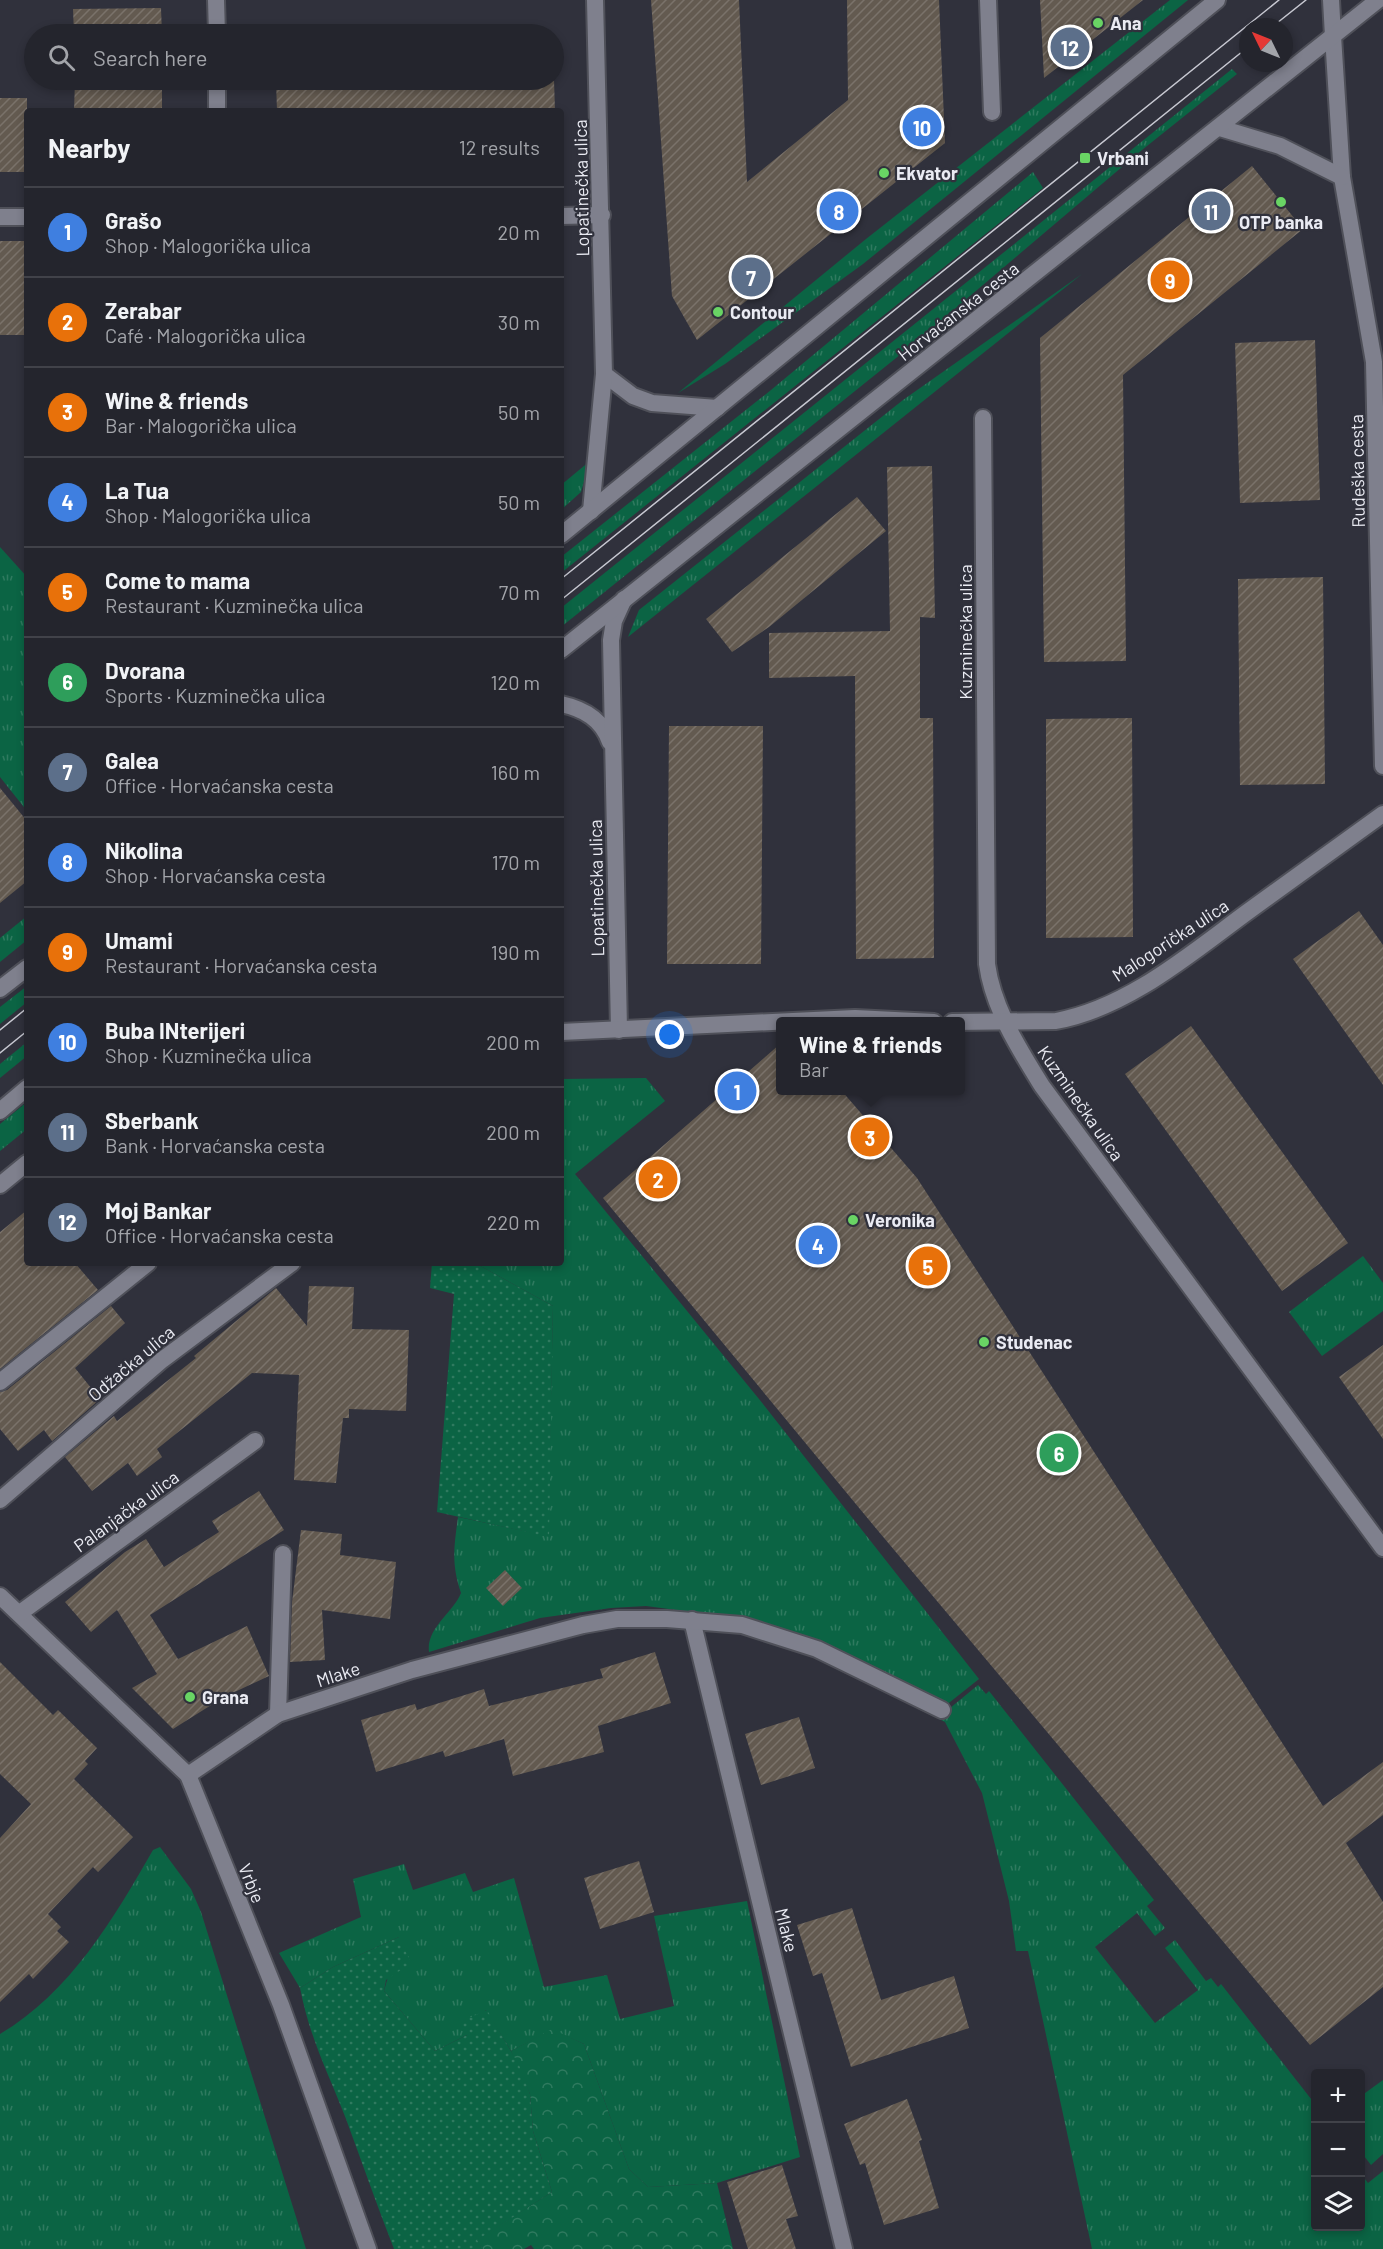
<!DOCTYPE html>
<html lang="en">
<head>
<meta charset="utf-8">
<style>
  :root { --surface:#24252d; --page:#2c2d35; --text:#f1f3f6; --muted:#a3a5aa; --line:#414249; --accent:#ea580c }
  body { margin:0; font-family:Barlow,sans-serif; background:var(--page); color:var(--text) }
  .controls { position:absolute; right:18px; bottom:18px; display:grid; overflow:hidden; border-radius:6px; box-shadow:0 3px 9px #0003 }
  .controls button { width:54px; height:54px; display:grid; place-items:center; padding:0; border:0; border-bottom:2px solid var(--line); background:var(--surface); color:var(--text); font:30px sans-serif }
  .compass { position:absolute; left:1239px; top:18px; width:54px; height:54px; border-radius:50%; background:var(--surface); box-shadow:0 3px 9px #0003; rotate:313deg }
  .you { position:absolute; left:670px; top:1035px; width:21px; height:21px; margin:-15px; border:4px solid #fff; border-radius:50%; background:#1a73e8; box-shadow:0 0 0 9px #1a73e833 }
  .badge { display:grid; place-items:center; width:39px; height:39px; border-radius:50%; background:var(--accent); color:#fff; font-size:20px; font-weight:700 }
  .pin { position:absolute; translate:-50% -50%; border:3px solid #fff; box-shadow:0 2px 6px #0006 }
  .popup { position:absolute; left:776px; top:1017px; width:189px; height:78px; box-sizing:border-box; display:grid; place-content:center; border-radius:6px; background:var(--surface); filter:drop-shadow(0 2px 4px #0005); font-size:20px; white-space:nowrap; color:var(--muted) }
  .popup b { font-size:22px; color:var(--text) }
  .popup::after { content:''; position:absolute; left:50%; top:100%; margin-left:-12px; border:12px solid transparent; border-top-color:var(--surface) }
  .list { margin:0; padding:0; list-style:none }
  h2 { display:flex; justify-content:space-between; align-items:center; height:78px; margin:0; padding:0 24px; font-size:26px }
  h2 small { font-size:20px; font-weight:400; color:var(--muted) }
  .list li { display:grid; grid-template-columns:39px 1fr auto; gap:18px; align-items:center; box-sizing:border-box; height:90px; padding:0 24px; border-top:2px solid var(--line) }
  .list b { display:block; font-size:22px; white-space:nowrap }
  .list p { margin:0; font-size:20px; white-space:nowrap; color:var(--muted) }
  .list em { font-size:20px; font-style:normal; color:var(--muted) }
  .icon { flex:none; width:33px; height:33px; fill:none; stroke:currentColor; stroke-width:2; stroke-linecap:round; stroke-linejoin:round }
  .map { position:relative; flex:none; width:1383px; height:2249px; overflow:hidden }
  .search { position:absolute; background:var(--surface); box-shadow:0 3px 9px #0003; left:24px; top:24px; width:540px; height:66px; display:flex; align-items:center; gap:15px; box-sizing:border-box; padding:0 21px; border-radius:33px; color:var(--muted); font-size:22px }
  .panel { position:absolute; background:var(--surface); box-shadow:0 3px 9px #0003; left:24px; top:108px; width:540px; height:1158px; border-radius:6px }
  .map>svg:first-child { display:block }
  .grass { fill:url(#grass-tufts) }
  .forest { fill:url(#forest-crowns) }
  .garden { fill:url(#garden-dots) }
  .building { fill:url(#building-hatch) }
  .lines { fill:none; stroke-linecap:round; stroke-linejoin:round }
  .minor-casing { stroke:#4f5059; stroke-width:20 }
  .tertiary-casing { stroke:#4f5059; stroke-width:20 }
  .minor { stroke:#7f808d; stroke-width:16 }
  .tertiary { stroke:#7f808d; stroke-width:16 }
  .tram { stroke:#c8c9d2; stroke-width:1.5 }
  .poi-dot { fill:#69d464; stroke:#30313c; stroke-width:2 }
  .labels { text-anchor:middle; dominant-baseline:central; stroke-width:4.5; stroke-linejoin:round; paint-order:stroke }
  .poi-label { font-size:18px; font-weight:bold; fill:#eaebf3; stroke:#30313c; text-anchor:start }
  .street-label { font-size:18px; fill:#eaebf3; stroke:#30313c }
</style>
</head>
<body>
<div class="map">
<svg width="1383" height="2249" viewBox="0 0 1383 2249">
  <defs>
    <pattern id="grass-tufts" width="24" height="20" patternUnits="userSpaceOnUse" patternTransform="scale(1.5)"><rect width="24" height="20" fill="#0b6444"/><path d="M3 7l-1-3M5 7V3M7 7l1-3M15 17l-1-3M17 17v-4M19 17l1-3" fill="none" stroke="#2f7a5f"/></pattern>
    <pattern id="forest-crowns" width="20" height="18" patternUnits="userSpaceOnUse" patternTransform="scale(1.5)"><rect width="20" height="18" fill="#0b6444"/><path d="M2 6a3 3 0 1 1 6 0M12 15a3 3 0 1 1 6 0" fill="none" stroke="#2f7a5f"/></pattern>
    <pattern id="garden-dots" width="8" height="8" patternUnits="userSpaceOnUse" patternTransform="scale(1.5)"><rect width="8" height="8" fill="#0b6444"/><path d="M2 2h.1M6 6h.1" fill="none" stroke="#2f7a5f" stroke-width="1.8" stroke-linecap="round"/></pattern>
    <pattern id="building-hatch" width="6" height="6" patternUnits="userSpaceOnUse" patternTransform="scale(1.5)"><rect width="6" height="6" fill="#635a50"/><path d="M-1 1l2-2M0 6l6-6M5 7l2-2" fill="none" stroke="#7a726a"/></pattern>
  </defs>
  <rect width="100%" height="100%" fill="#30313c"/>
  <g class="grass">
    <path d="M 1170,0 L 1188,0 L 863,264 L 725,364 L 678,393 L 866,239 Z"/>
    <path d="M 1232,69 L 1237,74 L 1142,150 L 911,346 L 561,627 L 561,608 Z"/>
    <path d="M 1033,172 L 1043,188 L 561,573 L 561,557 L 771,390 Z"/>
    <path d="M 1082,274 L 628,637 L 639,610 L 903,400 Z"/>
    <path d="M 590,461 L 581,492 L 561,510 L 561,485 Z"/>
    <path d="M 0,547 L 27,577 L 27,811 L 0,777 Z"/>
    <path d="M 27,916 L 27,940 L 0,962 L 0,938 Z"/>
    <path d="M 27,986 L 27,1002 L 0,1024 L 0,1007 Z"/>
    <path d="M 27,1042 L 27,1056 L 0,1078 L 0,1064 Z"/>
    <path d="M 646,1078 L 665,1101 L 575,1174 L 759,1399 L 979,1679 L 945,1706 L 817,1643 L 784,1629 L 730,1617 L 646,1606 L 611,1608 L 540,1618 L 429,1652 C 426,1628 453,1613 461,1593 C 451,1563 454,1547 458,1517 L 548,1536 L 553,1306 L 475,1263 L 561,1263 L 561,1079 Z"/>
    <path d="M 27,1102 L 27,1129 L 0,1151 L 0,1124 Z"/>
    <path d="M 1363,1256 L 1383,1283 L 1383,1311 L 1322,1356 L 1289,1312 Z"/>
    <path d="M 978,1685 L 986,1694 L 989,1691 L 1154,1900 L 1147,1906 L 1165,1928 L 1155,1936 L 1137,1913 L 1095,1947 L 1155,2023 L 1198,1990 L 1165,1948 L 1175,1940 L 1206,1981 L 1211,1978 L 1218,1987 L 1221,1984 L 1315,2104 L 1316,2226 L 1360,2226 L 1361,2174 L 1368,2183 L 1383,2171 L 1383,2249 L 1092,2249 L 1028,1951 L 1016,1951 L 1009,1901 L 982,1793 L 945,1722 L 919,1709 L 921,1704 L 944,1713 Z"/>
    <path d="M 160,1847 L 191,1889 L 201,1912 L 306,2249 L 0,2249 L 0,2034 C 70,1993 114,1918 153,1850 Z"/>
    <path d="M 404,1864 L 413,1890 L 465,1873 L 473,1892 L 514,1878 L 544,1987 L 607,1975 L 620,2019 L 674,2006 L 654,1916 L 747,1901 L 800,2157 L 717,2183 L 648,2187 L 629,2169 L 584,2044 L 552,2030 L 511,2051 L 486,2010 L 467,2035 L 435,2051 L 384,1991 L 399,1937 L 333,1967 L 300,1988 L 279,1953 L 361,1917 L 353,1879 Z"/>
    <path d="M 1383,2080 L 1383,2154 L 1371,2165 L 1361,2152 L 1361,2096 Z"/>
  </g>
  <path class="forest" d="M 552,2029 L 584,2044 L 629,2169 L 648,2187 L 717,2183 L 733,2249 L 534,2249 L 531,2245 L 524,2249 L 483,2249 L 476,2240 L 552,2192 L 533,2131 L 530,2094 L 511,2051 Z"/>
  <g class="garden">
    <path d="M 432,1263 L 475,1263 L 553,1306 L 549,1537 L 437,1512 L 454,1294 L 430,1288 Z"/>
    <path d="M 399,1937 L 411,1963 L 386,1980 L 384,1991 L 435,2051 L 467,2035 L 460,2022 L 487,2010 L 519,2065 L 530,2094 L 533,2131 L 552,2192 L 477,2240 L 483,2249 L 394,2249 C 377,2206 362,2162 346,2119 C 328,2072 310,2039 300,1988 L 333,1967 Z"/>
  </g>
  <g class="building">
    <path d="M 651,0 L 739,0 L 747,182 L 848,100 L 847,0 L 939,0 L 945,143 L 697,340 L 672,296 Z"/>
    <path d="M 1040,0 L 1143,0 L 1044,78 Z"/>
    <path d="M 161,8 L 162,34 L 74,34 L 73,9 Z"/>
    <path d="M 75,80 L 162,80 L 162,111 L 74,111 Z"/>
    <path d="M 276,80 L 554,80 L 555,111 L 277,111 Z"/>
    <rect x="0" y="98" width="27" height="74"/>
    <path d="M 1252,166 L 1303,229 L 1123,375 L 1126,661 L 1044,662 L 1040,338 Z"/>
    <rect x="0" y="241" width="27" height="94"/>
    <path d="M 1315,340 L 1320,500 L 1240,503 L 1235,343 Z"/>
    <path d="M 932,466 L 935,618 L 920,617 L 920,718 L 933,718 L 934,958 L 856,959 L 855,676 L 769,678 L 769,633 L 890,631 L 887,467 Z"/>
    <path d="M 857,497 L 886,531 L 769,627 L 732,652 L 706,619 Z"/>
    <path d="M 1323,577 L 1325,784 L 1240,785 L 1238,579 Z"/>
    <path d="M 1132,718 L 1133,937 L 1046,938 L 1046,719 Z"/>
    <path d="M 669,726 L 763,726 L 761,964 L 667,964 Z"/>
    <path d="M 0,788 L 27,821 L 27,881 L 0,903 Z"/>
    <path d="M 1359,911 L 1383,945 L 1383,1085 L 1293,959 Z"/>
    <path d="M 1191,1026 L 1348,1243 L 1282,1291 L 1125,1074 Z"/>
    <path d="M 780,1044 L 780,1090 L 841,1090 L 917,1178 L 1323,1806 L 1383,1762 L 1383,1815 L 1346,1843 L 1383,1902 L 1383,1987 L 1310,2045 L 874,1526 L 603,1198 Z"/>
    <path d="M 27,1210 L 27,1263 L 75,1263 L 98,1290 L 0,1369 L 0,1232 Z"/>
    <path d="M 309,1286 L 354,1287 L 352,1329 L 409,1330 L 406,1411 L 349,1409 L 349,1418 L 343,1418 L 336,1483 L 294,1480 L 299,1375 L 252,1373 L 157,1449 L 162,1457 L 137,1476 L 128,1463 L 92,1491 L 65,1457 L 114,1416 L 117,1421 L 196,1358 L 194,1356 L 276,1288 L 307,1326 Z"/>
    <path d="M 111,1306 L 125,1323 L 75,1368 L 100,1399 L 52,1441 L 44,1430 L 18,1451 L 0,1429 L 0,1392 L 7,1390 Z"/>
    <path d="M 1383,1345 L 1383,1439 L 1339,1377 Z"/>
    <path d="M 259,1491 L 284,1530 L 150,1615 L 178,1659 L 247,1626 L 269,1676 L 224,1697 L 173,1729 L 132,1688 L 157,1674 L 117,1610 L 91,1632 L 65,1602 L 125,1552 L 146,1539 L 164,1567 L 219,1532 L 212,1521 Z"/>
    <path d="M 301,1530 L 342,1534 L 340,1555 L 396,1562 L 390,1619 L 322,1610 L 325,1660 L 290,1662 L 292,1602 Z"/>
    <path d="M 505,1570 L 522,1588 L 503,1606 L 486,1588 Z"/>
    <path d="M 655,1652 L 671,1703 L 598,1726 L 604,1752 L 513,1776 L 504,1739 L 445,1757 L 443,1751 L 376,1772 L 361,1720 L 415,1704 L 417,1710 L 484,1689 L 489,1706 L 603,1678 L 600,1669 Z"/>
    <path d="M 0,1662 L 53,1715 L 58,1710 L 97,1748 L 85,1761 L 88,1764 L 74,1779 L 133,1837 L 98,1872 L 93,1867 L 48,1914 L 61,1927 L 57,1931 L 69,1942 L 33,1979 L 29,1974 L 0,2002 L 0,1838 L 31,1804 L 0,1774 Z"/>
    <path d="M 799,1717 L 815,1768 L 761,1785 L 745,1734 Z"/>
    <path d="M 639,1861 L 654,1912 L 600,1929 L 584,1878 Z"/>
    <path d="M 852,1908 L 881,2000 L 954,1976 L 969,2028 L 851,2067 L 822,1973 L 813,1976 L 797,1925 Z"/>
    <path d="M 907,2099 L 922,2140 L 919,2141 L 939,2208 L 884,2225 L 865,2163 L 860,2165 L 844,2124 Z"/>
    <path d="M 782,2165 L 798,2216 L 786,2219 L 796,2249 L 748,2249 L 727,2182 Z"/>
  </g>
  <g class="lines">
    <g class="minor-casing">
      <g id="minor">
        <path d="M 216,0 L 217,34"/>
        <path d="M 988,0 L 992,112"/>
        <path d="M 1333,36 L 1342,177 L 1374,362 L 1383,766"/>
        <path d="M 217,80 L 217,111"/>
        <path d="M 1220,128 L 1280,146 L 1342,177"/>
        <path d="M 561,216 L 602,215"/>
        <path d="M 0,217 L 27,217"/>
        <path d="M 604,374 L 633,396 L 652,403 L 717,408"/>
        <path d="M 983,418 L 987,964 C 993,1008 1019,1049 1042,1086 L 1383,1548"/>
        <path d="M 591,511 L 604,374 L 595,0"/>
        <path d="M 561,704 C 584,709 602,719 610,742"/>
        <path d="M 952,1022 L 1056,1021 C 1127,1008 1189,955 1246,913 C 1291,880 1337,847 1383,814"/>
        <path d="M 619,1030 L 611,640 L 614,621 L 624,599"/>
        <path d="M 561,1032 L 855,1018 L 934,1022"/>
        <path d="M 0,1185 L 27,1163"/>
        <path d="M 0,1382 L 148,1263"/>
        <path d="M 0,1500 L 162,1360 L 292,1263"/>
        <path d="M 0,1596 L 188,1775 L 281,2005 L 368,2249"/>
        <path d="M 20,1613 L 255,1441"/>
        <path d="M 692,1620 L 844,2249"/>
        <path d="M 278,1714 L 283,1554"/>
        <path d="M 188,1775 L 278,1714 L 412,1670 L 583,1625 L 617,1619 L 667,1619 L 742,1625 L 817,1649 L 942,1710"/>
      </g>
    </g>
    <g class="tertiary-casing">
      <g id="tertiary">
        <path d="M 1331,0 L 1333,36"/>
        <path d="M 561,535 L 1217,0"/>
        <path d="M 561,650 L 1378,0"/>
        <path d="M 0,989 L 27,968"/>
        <path d="M 0,1111 L 27,1088"/>
      </g>
    </g>
    <use href="#minor" class="minor"/>
    <use href="#tertiary" class="tertiary"/>
    <g class="tram">
      <path d="M 1272,27 L 1306,0"/>
      <path d="M 561,579 L 1279,0"/>
      <path d="M 561,600 L 1248,47"/>
      <path d="M 0,1030 L 27,1008"/>
      <path d="M 0,1053 L 27,1031"/>
    </g>
  </g>
  <g class="poi-dot">
    <circle cx="1098" cy="23" r="6"/>
    <rect x="1079" y="152" width="12" height="12" rx="3"/>
    <circle cx="884" cy="173" r="6"/>
    <circle cx="1281" cy="202" r="6"/>
    <circle cx="718" cy="312" r="6"/>
    <circle cx="853" cy="1220" r="6"/>
    <circle cx="984" cy="1342" r="6"/>
    <circle cx="190" cy="1697" r="6"/>
  </g>
  <g class="labels">
    <g class="poi-label">
      <text x="1110" y="23">Ana</text>
      <text x="1097" y="158">Vrbani</text>
      <text x="896" y="173">Ekvator</text>
      <text x="1281" y="222" text-anchor="middle">OTP banka</text>
      <text x="730" y="312">Contour</text>
      <text x="865" y="1220">Veronika</text>
      <text x="996" y="1342">Studenac</text>
      <text x="202" y="1697">Grana</text>
    </g>
    <g class="street-label">
      <text transform="translate(581 188) rotate(-91)">Lopatinečka ulica</text>
      <text transform="translate(958 311) rotate(-38)">Horvaćanska cesta</text>
      <text transform="translate(1357 471) rotate(-91)">Rudeška cesta</text>
      <text transform="translate(965 632) rotate(-90)">Kuzminečka ulica</text>
      <text transform="translate(596 888) rotate(-91)">Lopatinečka ulica</text>
      <text transform="translate(1170 940) rotate(-33)">Malogorička ulica</text>
      <text transform="translate(1081 1103) rotate(55)">Kuzminečka ulica</text>
      <text transform="translate(131 1363) rotate(-40)">Odžačka ulica</text>
      <text transform="translate(126 1511) rotate(-36)">Palanjačka ulica</text>
      <text transform="translate(338 1674) rotate(-18)">Mlake</text>
      <text transform="translate(252 1883) rotate(68)">Vrbje</text>
      <text transform="translate(787 1930) rotate(76)">Mlake</text>
    </g>
  </g>
</svg>
<div class="controls">
<button>+</button>
<button>−</button>
<button><svg class="icon" aria-label="layers" viewBox="0 0 24 24"><path d="M12 4l9 5-9 5-9-5zM3 14l9 5 9-5"/></svg></button>
</div>
<svg class="compass" viewBox="-18 -18 36 36"><path d="M0-13l5 13h-10z" fill="#e53935"/><path d="M0 13l5-13h-10z" fill="#a3a5aa"/></svg>
<div class="you"></div>
<div class="pin badge" style="left:737px;top:1091px;background:#3f7fe0">1</div>
<div class="pin badge" style="left:658px;top:1179px;background:#e8710a">2</div>
<div class="pin badge" style="left:870px;top:1137px;background:#e8710a">3</div>
<div class="popup"><b>Wine &amp; friends</b>Bar</div>
<div class="pin badge" style="left:818px;top:1245px;background:#3f7fe0">4</div>
<div class="pin badge" style="left:928px;top:1266px;background:#e8710a">5</div>
<div class="pin badge" style="left:1059px;top:1453px;background:#2e9e5b">6</div>
<div class="pin badge" style="left:751px;top:277px;background:#5c6f8a">7</div>
<div class="pin badge" style="left:839px;top:211px;background:#3f7fe0">8</div>
<div class="pin badge" style="left:1170px;top:280px;background:#e8710a">9</div>
<div class="pin badge" style="left:922px;top:127px;background:#3f7fe0">10</div>
<div class="pin badge" style="left:1211px;top:211px;background:#5c6f8a">11</div>
<div class="pin badge" style="left:1070px;top:47px;background:#5c6f8a">12</div>
<div class="search"><svg class="icon" aria-label="search" viewBox="0 0 24 24"><circle cx="10" cy="10" r="6"/><path d="M15 15l6 6"/></svg>Search here</div>
<section class="panel">
<h2>Nearby<small>12 results</small></h2>
<ul class="list">
<li><span class="badge" style="background:#3f7fe0">1</span><div><b>Grašo</b><p>Shop · Malogorička ulica</p></div><em>20 m</em></li>
<li><span class="badge" style="background:#e8710a">2</span><div><b>Zerabar</b><p>Café · Malogorička ulica</p></div><em>30 m</em></li>
<li><span class="badge" style="background:#e8710a">3</span><div><b>Wine &amp; friends</b><p>Bar · Malogorička ulica</p></div><em>50 m</em></li>
<li><span class="badge" style="background:#3f7fe0">4</span><div><b>La Tua</b><p>Shop · Malogorička ulica</p></div><em>50 m</em></li>
<li><span class="badge" style="background:#e8710a">5</span><div><b>Come to mama</b><p>Restaurant · Kuzminečka ulica</p></div><em>70 m</em></li>
<li><span class="badge" style="background:#2e9e5b">6</span><div><b>Dvorana</b><p>Sports · Kuzminečka ulica</p></div><em>120 m</em></li>
<li><span class="badge" style="background:#5c6f8a">7</span><div><b>Galea</b><p>Office · Horvaćanska cesta</p></div><em>160 m</em></li>
<li><span class="badge" style="background:#3f7fe0">8</span><div><b>Nikolina</b><p>Shop · Horvaćanska cesta</p></div><em>170 m</em></li>
<li><span class="badge" style="background:#e8710a">9</span><div><b>Umami</b><p>Restaurant · Horvaćanska cesta</p></div><em>190 m</em></li>
<li><span class="badge" style="background:#3f7fe0">10</span><div><b>Buba INterijeri</b><p>Shop · Kuzminečka ulica</p></div><em>200 m</em></li>
<li><span class="badge" style="background:#5c6f8a">11</span><div><b>Sberbank</b><p>Bank · Horvaćanska cesta</p></div><em>200 m</em></li>
<li><span class="badge" style="background:#5c6f8a">12</span><div><b>Moj Bankar</b><p>Office · Horvaćanska cesta</p></div><em>220 m</em></li>
</ul>
</section>
</div>
</body>
</html>
